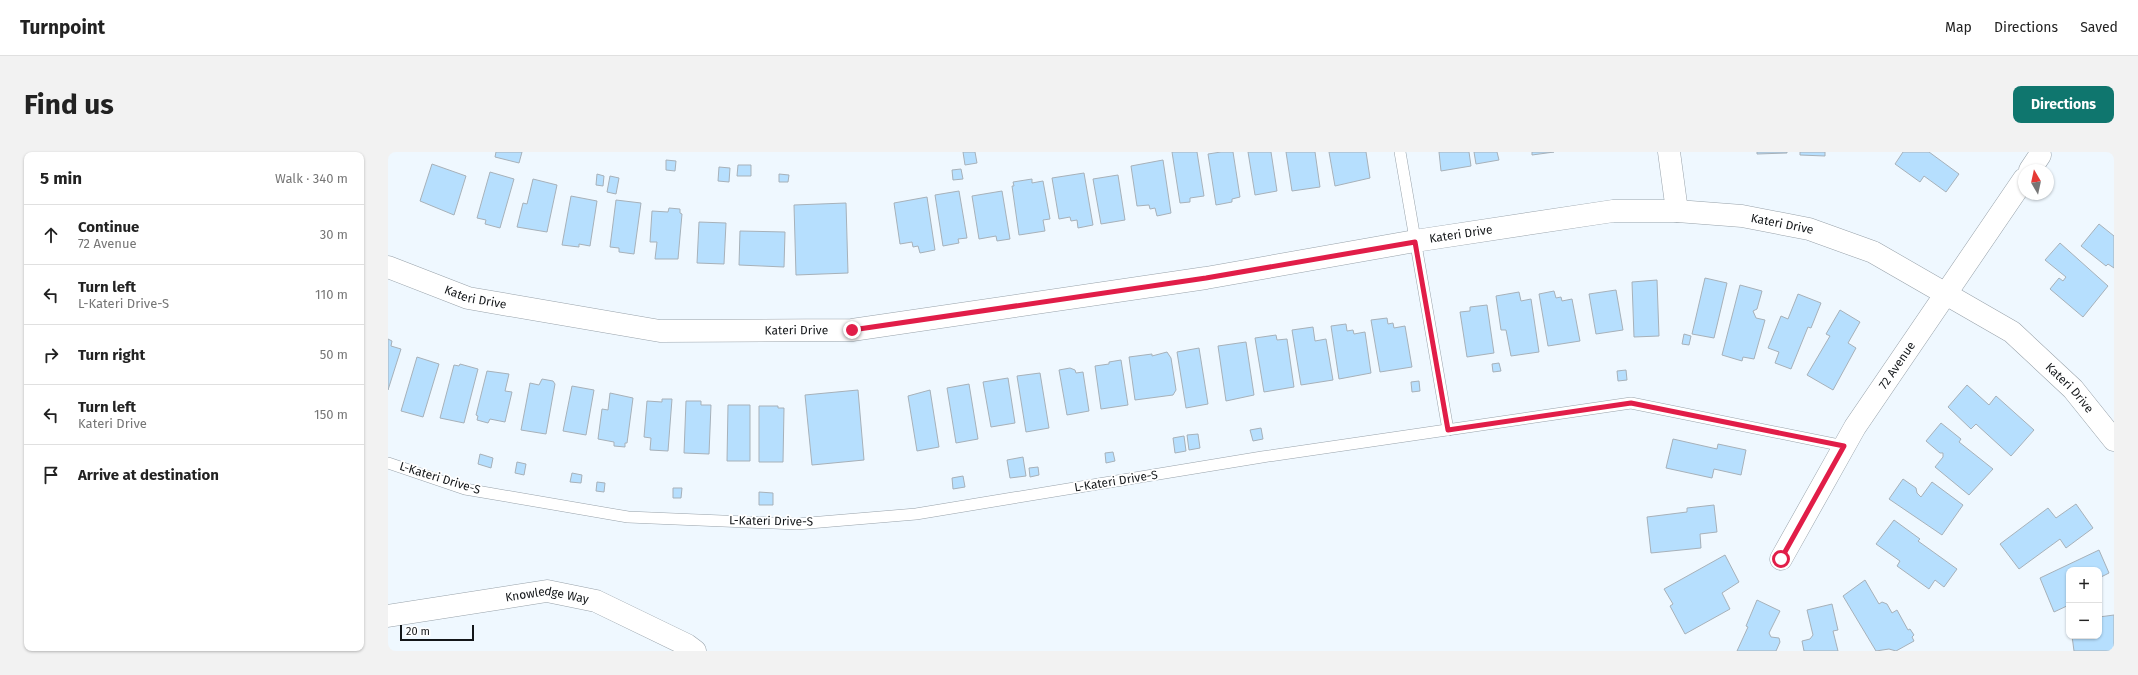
<!DOCTYPE html>
<html lang="en">
<head>
<meta charset="utf-8">
<style>
  :root { --surface:#fff; --page:#f2f2f2; --text:#222; --muted:#767676; --line:#e0e0e0; --accent:#0f766e }
  body { margin:0; font-family:"Fira Sans",sans-serif; background:var(--page); color:var(--text) }
  .controls { position:absolute; right:12px; bottom:12px; display:grid; overflow:hidden; border-radius:8px; box-shadow:0 1px 3px #0004 }
  .controls button { width:36px; height:36px; display:grid; place-items:center; padding:0; border:0; border-bottom:1px solid var(--line); background:var(--surface); color:var(--text); font:20px sans-serif }
  .compass { position:absolute; left:1630px; top:12px; width:36px; height:36px; border-radius:50%; background:var(--surface); box-shadow:0 1px 3px #0004; rotate:351deg }
  .scale { position:absolute; left:12px; bottom:10px; width:74px; box-sizing:border-box; padding-left:4px; border:2px solid #131619; border-top:0; font-size:11px; line-height:14px; white-space:nowrap; color:#131619; -webkit-text-stroke:3px #fff; paint-order:stroke }
  .stop { position:absolute; width:12px; height:12px; margin:-9px; border:3px solid #e11d48; border-radius:50%; background:#fff }
  .stop.end { background:#e11d48; border-color:#fff; box-shadow:0 1px 4px #0008 }
  .list { margin:0; padding:0; list-style:none }
  h2 { display:flex; justify-content:space-between; align-items:center; height:52px; margin:0; padding:0 16px; font-size:17px }
  h2 small { font-size:13px; font-weight:400; color:var(--muted) }
  .list li { display:grid; grid-template-columns:26px 1fr auto; gap:12px; align-items:center; box-sizing:border-box; height:60px; padding:0 16px; border-top:1px solid var(--line) }
  .list b { display:block; font-size:15px; white-space:nowrap }
  .list p { margin:0; font-size:13px; white-space:nowrap; color:var(--muted) }
  .list em { font-size:13px; font-style:normal; color:var(--muted) }
  .icon { flex:none; width:22px; height:22px; fill:none; stroke:currentColor; stroke-width:2; stroke-linecap:round; stroke-linejoin:round }
  .map { position:relative; flex:none; width:1726px; height:499px; overflow:hidden; border-radius:8px }
  header { display:flex; align-items:center; gap:24px; box-sizing:border-box; height:56px; padding:0 20px; background:var(--surface); border-bottom:1px solid var(--line) }
  header strong { font-size:19px }
  nav { display:flex; gap:22px; margin-inline-start:auto; font-size:14px }
  .intro { display:flex; align-items:center; justify-content:space-between; box-sizing:border-box; height:96px; padding:0 24px }
  h1 { margin:0; font-size:28px }
  .button { padding:10px 18px; border-radius:8px; background:var(--accent); color:#fff; font-size:14px; font-weight:700 }
  main { display:flex; gap:24px; padding:0 24px }
  aside { flex:1; background:var(--surface); border-radius:8px; box-shadow:0 1px 3px #0004 }
  .map>svg:first-child { display:block }
  .building { fill:#b6dffe; stroke:#a7b1b9 }
  .lines { fill:none; stroke-linecap:round; stroke-linejoin:round }
  .service-casing { stroke:#98a2aa; stroke-width:12 }
  .minor-casing { stroke:#98a2aa; stroke-width:23 }
  .tertiary-casing { stroke:#98a2aa; stroke-width:23 }
  .service { stroke:#fff; stroke-width:11 }
  .minor { stroke:#fff; stroke-width:22 }
  .tertiary { stroke:#fff; stroke-width:22 }
  .route { stroke:#e11d48; stroke-width:5 }
  .labels { text-anchor:middle; dominant-baseline:central; stroke-width:3.5; stroke-linejoin:round; paint-order:stroke }
  .street-label { font-size:12px; fill:#131619; stroke:#fff }
</style>
</head>
<body>
<header>
<strong>Turnpoint</strong>
<nav><a>Map</a><a>Directions</a><a>Saved</a></nav>
</header>
<div class="intro"><h1>Find us</h1><a class="button">Directions</a></div>
<main>
<aside>
<h2>5 min<small>Walk · 340 m</small></h2>
<ul class="list">
<li><svg class="icon" aria-label="ahead" viewBox="0 0 24 24"><path d="M12 20V5M6 11l6-6 6 6"/></svg><div><b>Continue</b><p>72 Avenue</p></div><em>30 m</em></li>
<li><svg class="icon" aria-label="left" viewBox="0 0 24 24"><path d="M17 20v-9H6M10 6l-5 5 5 5"/></svg><div><b>Turn left</b><p>L-Kateri Drive-S</p></div><em>110 m</em></li>
<li><svg class="icon" aria-label="right" viewBox="0 0 24 24"><path d="M7 20v-9h11M14 6l5 5-5 5"/></svg><div><b>Turn right</b></div><em>50 m</em></li>
<li><svg class="icon" aria-label="left" viewBox="0 0 24 24"><path d="M17 20v-9H6M10 6l-5 5 5 5"/></svg><div><b>Turn left</b><p>Kateri Drive</p></div><em>150 m</em></li>
<li><svg class="icon" aria-label="arrive" viewBox="0 0 24 24"><path d="M6 21V4h12l-3 4 3 4H6"/></svg><div><b>Arrive at destination</b></div></li>
</ul>
</aside>
<div class="map">
<svg width="1726" height="499" viewBox="0 0 1726 499">
  <rect width="100%" height="100%" fill="#eff8ff"/>
  <g class="building">
    <path d="M 108,0 L 134,0 L 131,11 L 107,5 Z"/>
    <path d="M 575,0 L 587,0 L 589,11 L 577,13 Z"/>
    <path d="M 784,0 L 809,0 L 816,44 L 802,46 L 802,50 L 792,51 Z"/>
    <path d="M 833,0 L 845,0 L 852,45 L 844,47 L 844,50 L 828,53 L 820,2 Z"/>
    <path d="M 860,0 L 883,0 L 889,39 L 867,43 Z"/>
    <path d="M 898,0 L 927,0 L 932,35 L 904,39 Z"/>
    <path d="M 941,0 L 978,0 L 982,26 L 947,34 Z"/>
    <path d="M 1051,0 L 1081,0 L 1083,14 L 1053,19 Z"/>
    <path d="M 1086,0 L 1109,0 L 1111,8 L 1088,12 Z"/>
    <path d="M 1144,0 L 1166,0 L 1144,3 Z"/>
    <path d="M 1369,0 L 1399,0 L 1399,1 L 1369,2 Z"/>
    <path d="M 1412,0 L 1437,0 L 1437,4 L 1412,3 Z"/>
    <path d="M 1515,0 L 1541,0 L 1571,22 L 1558,40 L 1536,24 L 1532,30 L 1507,12 Z"/>
    <path d="M 278,8 L 288,9 L 287,19 L 278,18 Z"/>
    <path d="M 775,8 L 783,61 L 769,64 L 767,56 L 762,57 L 761,53 L 749,54 L 743,14 Z"/>
    <path d="M 44,12 L 78,24 L 66,63 L 32,49 Z"/>
    <path d="M 350,13 L 363,13 L 363,24 L 349,24 Z"/>
    <path d="M 331,15 L 342,16 L 341,30 L 330,29 Z"/>
    <path d="M 573,17 L 575,27 L 565,28 L 564,18 Z"/>
    <path d="M 102,20 L 126,27 L 112,76 L 97,72 L 98,68 L 89,66 Z"/>
    <path d="M 696,21 L 705,73 L 690,76 L 689,68 L 683,69 L 682,65 L 671,67 L 664,26 Z"/>
    <path d="M 209,22 L 216,24 L 215,34 L 208,33 Z"/>
    <path d="M 391,22 L 401,23 L 400,30 L 391,30 Z"/>
    <path d="M 730,23 L 737,68 L 713,72 L 705,27 Z"/>
    <path d="M 222,24 L 231,26 L 228,42 L 219,40 Z"/>
    <path d="M 145,27 L 169,33 L 159,80 L 129,75 L 135,51 L 139,52 Z"/>
    <path d="M 644,27 L 644,31 L 655,29 L 662,67 L 655,68 L 657,79 L 631,83 L 624,34 L 626,34 L 625,30 Z"/>
    <path d="M 571,39 L 579,86 L 570,87 L 571,91 L 555,94 L 547,43 Z"/>
    <path d="M 614,39 L 622,87 L 609,89 L 608,84 L 591,87 L 584,44 Z"/>
    <path d="M 183,44 L 209,49 L 202,94 L 191,92 L 191,95 L 174,93 Z"/>
    <path d="M 539,45 L 547,98 L 532,101 L 530,94 L 525,95 L 524,90 L 512,92 L 506,51 Z"/>
    <path d="M 228,48 L 253,51 L 246,102 L 231,100 L 231,96 L 222,95 Z"/>
    <path d="M 458,51 L 460,121 L 408,123 L 406,53 Z"/>
    <path d="M 281,56 L 292,57 L 292,61 L 294,62 L 290,107 L 267,107 L 269,90 L 262,90 L 264,59 L 280,60 Z"/>
    <path d="M 311,70 L 338,71 L 336,112 L 309,111 Z"/>
    <path d="M 1711,72 L 1726,84 L 1726,116 L 1720,112 L 1718,114 L 1693,94 Z"/>
    <path d="M 352,79 L 397,80 L 396,115 L 351,113 Z"/>
    <path d="M 1672,91 L 1720,134 L 1695,165 L 1662,137 L 1671,126 L 1675,129 L 1678,125 L 1657,108 Z"/>
    <path d="M 1317,126 L 1339,131 L 1326,186 L 1304,182 Z"/>
    <path d="M 1269,128 L 1271,184 L 1246,185 L 1244,130 Z"/>
    <path d="M 1352,133 L 1374,139 L 1369,157 L 1365,159 L 1368,166 L 1377,168 L 1366,207 L 1355,205 L 1354,209 L 1334,203 Z"/>
    <path d="M 1228,138 L 1235,178 L 1208,182 L 1201,142 Z"/>
    <path d="M 1166,139 L 1168,146 L 1173,145 L 1174,149 L 1184,147 L 1192,189 L 1160,194 L 1151,142 Z"/>
    <path d="M 1131,140 L 1133,149 L 1143,147 L 1151,200 L 1123,204 L 1118,178 L 1113,178 L 1108,144 Z"/>
    <path d="M 1410,142 L 1433,151 L 1423,176 L 1420,175 L 1403,217 L 1387,211 L 1391,200 L 1380,196 L 1393,164 L 1400,167 Z"/>
    <path d="M 1099,153 L 1106,201 L 1079,205 L 1072,160 L 1082,159 L 1082,155 Z"/>
    <path d="M 1452,158 L 1472,170 L 1460,191 L 1468,196 L 1445,238 L 1419,223 L 1442,184 L 1438,182 Z"/>
    <path d="M 999,166 L 1000,172 L 1005,171 L 1006,176 L 1017,174 L 1024,215 L 992,220 L 983,168 Z"/>
    <path d="M 958,172 L 959,179 L 965,178 L 966,182 L 977,180 L 983,221 L 951,227 L 943,174 Z"/>
    <path d="M 925,175 L 927,189 L 938,187 L 945,228 L 913,233 L 904,178 Z"/>
    <path d="M 1296,182 L 1303,184 L 1301,193 L 1294,192 Z"/>
    <path d="M 888,183 L 889,188 L 899,187 L 906,235 L 876,240 L 867,186 Z"/>
    <path d="M 0,187 L 4,189 L 3,194 L 13,197 L 0,238 Z"/>
    <path d="M 858,190 L 866,243 L 838,249 L 830,194 Z"/>
    <path d="M 811,196 L 820,252 L 798,256 L 789,200 Z"/>
    <path d="M 779,200 L 783,206 L 788,238 L 785,243 L 747,248 L 741,205 L 764,202 L 764,204 Z"/>
    <path d="M 29,205 L 51,212 L 35,265 L 13,259 Z"/>
    <path d="M 733,208 L 740,253 L 713,257 L 707,214 L 721,212 L 721,210 Z"/>
    <path d="M 1111,211 L 1113,219 L 1105,220 L 1104,212 Z"/>
    <path d="M 72,212 L 90,217 L 76,271 L 52,266 L 66,213 L 71,214 Z"/>
    <path d="M 682,216 L 687,218 L 688,221 L 695,220 L 701,259 L 679,263 L 671,218 Z"/>
    <path d="M 1238,218 L 1239,228 L 1230,229 L 1229,219 Z"/>
    <path d="M 99,219 L 121,222 L 117,239 L 124,240 L 117,270 L 102,267 L 100,271 L 89,268 L 90,264 L 88,263 Z"/>
    <path d="M 652,221 L 661,276 L 638,280 L 629,224 Z"/>
    <path d="M 620,226 L 627,271 L 603,275 L 595,230 Z"/>
    <path d="M 154,227 L 165,229 L 167,232 L 158,282 L 133,278 L 142,231 L 151,233 Z"/>
    <path d="M 1031,229 L 1032,239 L 1024,240 L 1023,230 Z"/>
    <path d="M 581,232 L 590,287 L 568,291 L 559,236 Z"/>
    <path d="M 1579,233 L 1601,253 L 1608,244 L 1646,278 L 1623,304 L 1588,272 L 1583,277 L 1560,255 Z"/>
    <path d="M 184,234 L 206,238 L 198,283 L 175,279 Z"/>
    <path d="M 470,238 L 476,308 L 424,313 L 417,243 Z"/>
    <path d="M 542,238 L 551,295 L 529,299 L 520,244 Z"/>
    <path d="M 222,241 L 245,246 L 239,291 L 237,291 L 237,295 L 226,294 L 226,290 L 210,287 L 214,257 L 220,258 Z"/>
    <path d="M 274,247 L 284,247 L 280,299 L 262,298 L 263,286 L 256,285 L 259,249 L 274,250 Z"/>
    <path d="M 298,249 L 313,249 L 313,253 L 323,253 L 321,302 L 296,301 Z"/>
    <path d="M 340,253 L 362,253 L 362,309 L 339,309 Z"/>
    <path d="M 371,254 L 390,254 L 390,256 L 396,256 L 395,310 L 371,310 Z"/>
    <path d="M 1553,271 L 1573,287 L 1571,290 L 1605,317 L 1581,343 L 1547,315 L 1555,305 L 1555,301 L 1552,301 L 1538,289 Z"/>
    <path d="M 873,276 L 875,287 L 865,289 L 862,278 Z"/>
    <path d="M 810,282 L 812,296 L 801,298 L 799,283 Z"/>
    <path d="M 796,284 L 798,299 L 787,301 L 785,286 Z"/>
    <path d="M 1285,287 L 1329,297 L 1330,292 L 1358,298 L 1353,323 L 1326,317 L 1324,326 L 1278,316 Z"/>
    <path d="M 725,300 L 727,309 L 718,311 L 717,301 Z"/>
    <path d="M 92,302 L 105,306 L 103,316 L 90,312 Z"/>
    <path d="M 635,305 L 638,324 L 622,326 L 619,308 Z"/>
    <path d="M 129,310 L 138,312 L 136,323 L 127,321 Z"/>
    <path d="M 650,315 L 651,323 L 642,325 L 641,316 Z"/>
    <path d="M 184,321 L 194,323 L 193,331 L 182,330 Z"/>
    <path d="M 575,324 L 577,335 L 565,337 L 564,326 Z"/>
    <path d="M 1515,327 L 1528,336 L 1529,341 L 1533,345 L 1544,330 L 1575,353 L 1554,383 L 1501,347 Z"/>
    <path d="M 209,330 L 217,331 L 216,340 L 208,339 Z"/>
    <path d="M 285,336 L 294,336 L 293,346 L 285,346 Z"/>
    <path d="M 371,340 L 385,341 L 385,353 L 371,353 Z"/>
    <path d="M 1688,352 L 1705,376 L 1678,396 L 1672,387 L 1631,417 L 1612,392 L 1660,356 L 1668,366 Z"/>
    <path d="M 1326,353 L 1329,380 L 1312,382 L 1313,396 L 1263,401 L 1259,365 L 1299,360 L 1299,356 Z"/>
    <path d="M 1506,368 L 1532,387 L 1530,389 L 1569,417 L 1556,435 L 1547,428 L 1541,437 L 1509,414 L 1512,409 L 1488,392 Z"/>
    <path d="M 1711,398 L 1721,421 L 1711,426 L 1711,418 L 1681,418 L 1681,453 L 1666,460 L 1652,426 Z"/>
    <path d="M 1337,403 L 1351,430 L 1334,441 L 1342,457 L 1297,482 L 1282,454 L 1285,452 L 1276,437 Z"/>
    <path d="M 1477,428 L 1491,452 L 1494,450 L 1499,452 L 1504,461 L 1509,458 L 1520,478 L 1522,477 L 1526,483 L 1524,485 L 1526,489 L 1508,499 L 1501,497 L 1488,499 L 1455,444 Z"/>
    <path d="M 1369,448 L 1392,459 L 1381,481 L 1383,485 L 1391,486 L 1392,490 L 1388,499 L 1349,499 L 1360,475 L 1358,474 Z"/>
    <path d="M 1444,452 L 1450,478 L 1445,479 L 1450,499 L 1416,499 L 1414,489 L 1422,487 L 1425,483 L 1419,458 Z"/>
    <path d="M 1726,463 L 1726,499 L 1686,499 L 1684,484 L 1711,484 L 1711,465 Z"/>
  </g>
  <g class="lines">
    <g class="service-casing">
      <g id="service">
        <path d="M 1012,0 L 1060,278"/>
        <path d="M 0,311 L 77,337 L 240,365 L 409,372 L 528,362 L 874,305 L 1243,251 L 1456,294"/>
      </g>
    </g>
    <g class="minor-casing">
      <g id="minor">
        <path d="M 1642,18 L 1652,3"/>
        <path id="s1" d="M 1393,407 L 1467,275 L 1636,27"/>
        <path id="s2" d="M 0,464 L 159,439 L 208,449 L 299,493 L 307,499"/>
      </g>
    </g>
    <g class="tertiary-casing">
      <g id="tertiary">
        <path d="M 1281,0 L 1289,59"/>
        <path id="s3" d="M 0,115 L 80,146 L 272,179 L 464,178 L 818,126 L 1027,89 L 1225,59 L 1289,59 L 1354,64 L 1421,77 L 1485,100 L 1624,180 L 1685,237 L 1726,288"/>
      </g>
    </g>
    <use href="#service" class="service"/>
    <use href="#minor" class="minor"/>
    <use href="#tertiary" class="tertiary"/>
  </g>
  <g class="lines">
    <path class="route" d="M 464,178 L 818,126 L 1027,90 L 1060,278 L 1243,251 L 1456,294 L 1393,407"/>
  </g>
  <g class="labels">
    <g class="street-label">
      <text stroke="none"><textPath href="#s3" startOffset="1413">Kateri Drive</textPath></text>
      <text stroke="none"><textPath href="#s3" startOffset="1089">Kateri Drive</textPath></text>
      <text stroke="none"><textPath href="#s3" startOffset="93">Kateri Drive</textPath></text>
      <text stroke="none"><textPath href="#s3" startOffset="417">Kateri Drive</textPath></text>
      <text stroke="none"><textPath href="#s1" startOffset="226">72 Avenue</textPath></text>
      <text stroke="none"><textPath href="#s3" startOffset="1749">Kateri Drive</textPath></text>
      <text transform="translate(52 326) rotate(17)">L-Kateri Drive-S</text>
      <text transform="translate(728 329) rotate(-9)">L-Kateri Drive-S</text>
      <text transform="translate(383 369) rotate(1)">L-Kateri Drive-S</text>
      <text stroke="none"><textPath href="#s2" startOffset="161">Knowledge Way</textPath></text>
    </g>
  </g>
</svg>
<div class="controls">
<button>+</button>
<button>−</button>
</div>
<svg class="compass" viewBox="-18 -18 36 36"><path d="M0-13l5 13h-10z" fill="#e53935"/><path d="M0 13l5-13h-10z" fill="#767676"/></svg>
<div class="scale">20 m</div>
<div class="stop" style="left:1393px;top:407px"></div>
<div class="stop end" style="left:464px;top:178px"></div>
</div>
</main>
</body>
</html>
